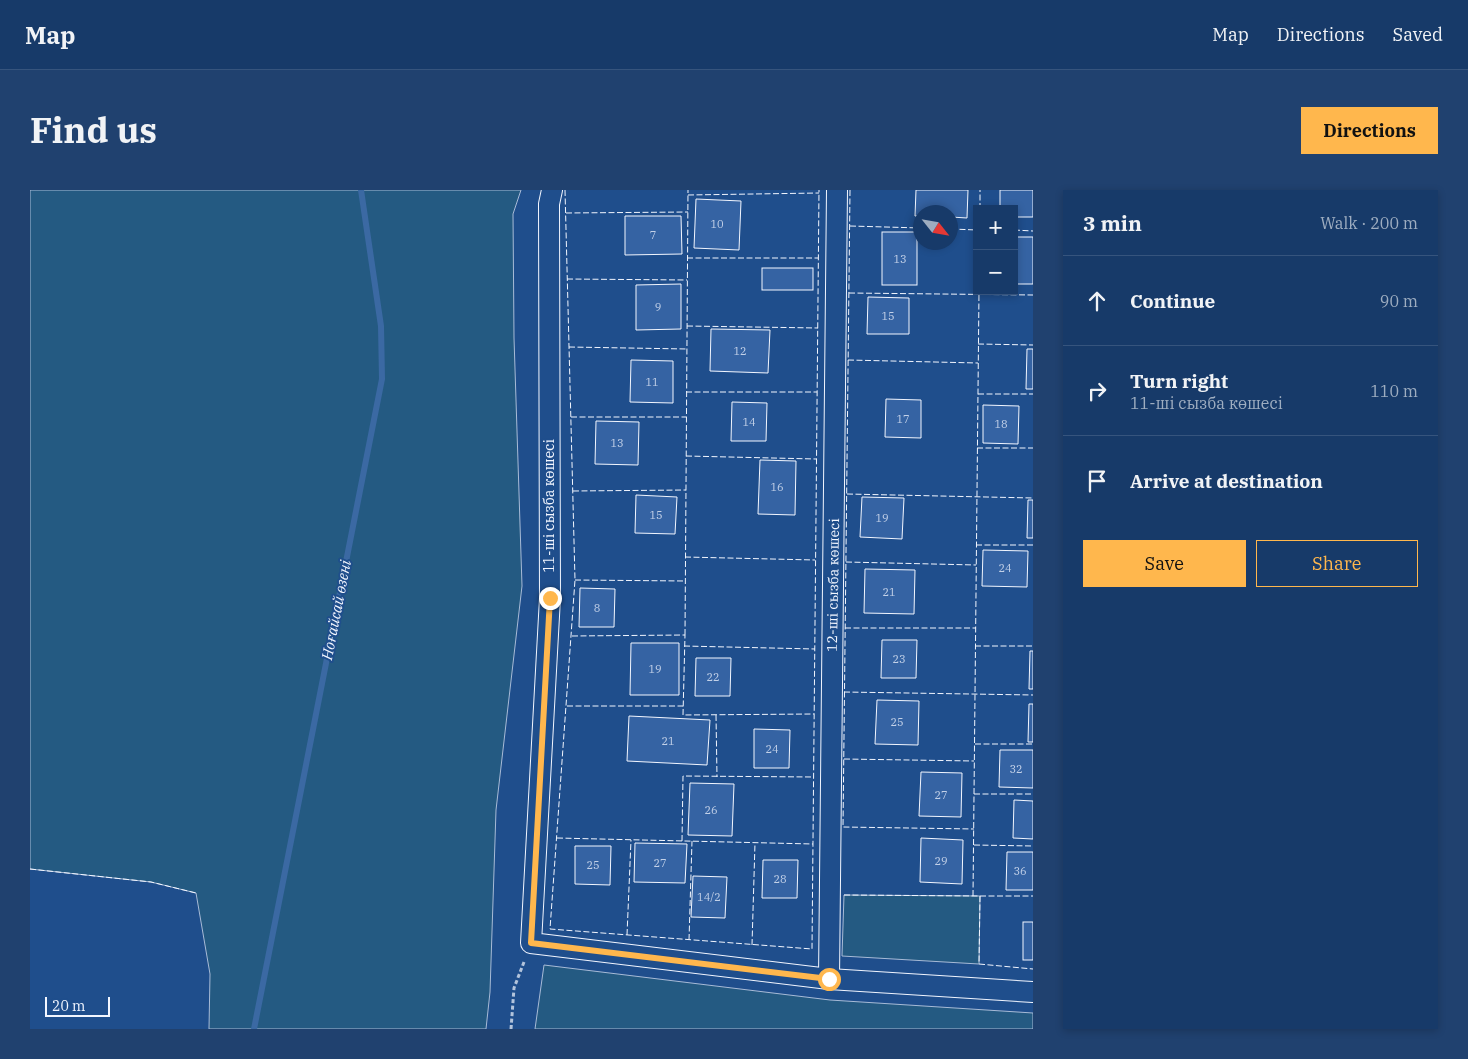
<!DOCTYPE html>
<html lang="en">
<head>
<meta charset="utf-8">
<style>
  :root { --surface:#173a69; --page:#20416f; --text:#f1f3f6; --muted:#9eadc0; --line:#36547d; --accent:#ffb74d }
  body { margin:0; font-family:"IBM Plex Serif",serif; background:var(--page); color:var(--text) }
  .controls { position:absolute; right:15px; top:15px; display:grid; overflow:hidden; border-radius:0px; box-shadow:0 2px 8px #0003 }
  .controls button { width:45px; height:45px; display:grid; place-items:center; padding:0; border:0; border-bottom:1px solid var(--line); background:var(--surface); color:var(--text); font:25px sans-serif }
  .compass { position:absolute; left:883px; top:15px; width:45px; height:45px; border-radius:50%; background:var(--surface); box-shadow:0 2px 8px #0003; rotate:121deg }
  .scale { position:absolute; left:15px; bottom:12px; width:65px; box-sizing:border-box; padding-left:5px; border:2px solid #f2f6ff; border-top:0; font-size:14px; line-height:18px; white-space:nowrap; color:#f2f6ff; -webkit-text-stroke:4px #1f4e8c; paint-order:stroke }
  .stop { position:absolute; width:15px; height:15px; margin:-11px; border:4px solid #ffb74d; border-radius:50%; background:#fff }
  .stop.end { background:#ffb74d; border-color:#fff; box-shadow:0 1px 5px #0008 }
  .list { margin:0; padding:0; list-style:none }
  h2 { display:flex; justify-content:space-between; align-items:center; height:65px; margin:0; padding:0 20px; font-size:21px }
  h2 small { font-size:16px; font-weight:400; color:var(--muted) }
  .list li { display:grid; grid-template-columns:32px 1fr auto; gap:15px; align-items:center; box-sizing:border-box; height:90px; padding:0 20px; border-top:1px solid var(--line) }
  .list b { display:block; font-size:19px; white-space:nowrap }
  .list p { margin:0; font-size:16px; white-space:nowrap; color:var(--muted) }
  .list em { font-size:16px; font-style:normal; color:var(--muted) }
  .actions { display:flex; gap:10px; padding:15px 20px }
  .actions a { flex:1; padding:11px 0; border:1px solid var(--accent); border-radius:0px; text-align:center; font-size:18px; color:var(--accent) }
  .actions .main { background:var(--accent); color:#111 }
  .icon { flex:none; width:28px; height:28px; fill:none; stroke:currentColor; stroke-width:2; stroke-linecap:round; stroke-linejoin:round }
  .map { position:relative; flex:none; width:1003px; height:839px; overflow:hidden; border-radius:0px }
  header { display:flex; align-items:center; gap:30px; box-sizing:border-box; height:70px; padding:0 25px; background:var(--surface); border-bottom:1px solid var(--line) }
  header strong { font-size:24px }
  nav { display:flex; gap:28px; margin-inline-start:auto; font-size:18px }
  .intro { display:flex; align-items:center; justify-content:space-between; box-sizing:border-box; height:120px; padding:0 30px }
  h1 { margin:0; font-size:35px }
  .button { padding:12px 22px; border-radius:0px; background:var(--accent); color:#111; font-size:18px; font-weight:700 }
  main { display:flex; gap:30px; padding:0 30px }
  aside { flex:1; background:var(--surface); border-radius:0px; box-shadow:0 2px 8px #0003 }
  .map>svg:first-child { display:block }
  .green { fill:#245a82; stroke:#a8bbd7 }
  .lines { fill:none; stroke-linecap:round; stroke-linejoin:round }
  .stream { stroke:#3b69a3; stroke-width:6 }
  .building { fill:#3563a3; stroke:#f2f6ff }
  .street-casing { stroke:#f2f6ff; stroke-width:22 }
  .path { stroke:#b3c4dc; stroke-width:3; stroke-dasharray:4 2.5; stroke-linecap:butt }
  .street { stroke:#1f4e8c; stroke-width:20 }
  .fence { stroke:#f2f6ff; stroke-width:1; stroke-dasharray:6 2.5; stroke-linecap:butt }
  .route { stroke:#ffb74d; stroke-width:6 }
  .labels { text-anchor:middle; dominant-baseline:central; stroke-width:4; stroke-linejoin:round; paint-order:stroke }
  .number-label { font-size:11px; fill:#c3d1e8 }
  .street-label { font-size:14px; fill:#f2f6ff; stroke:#1f4e8c }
  .water-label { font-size:15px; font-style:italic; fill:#f2f6ff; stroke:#1f4e8c }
</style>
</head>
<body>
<header>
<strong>Map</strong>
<nav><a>Map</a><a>Directions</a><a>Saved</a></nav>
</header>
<div class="intro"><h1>Find us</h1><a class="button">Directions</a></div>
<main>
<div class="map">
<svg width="1003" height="839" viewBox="0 0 1003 839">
  <rect width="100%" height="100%" fill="#1f4e8c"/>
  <g class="green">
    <path d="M 0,0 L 491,0 L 483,24 L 484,148 L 492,396 L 466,620 L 460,802 L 456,839 L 179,839 L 180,784 L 166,703 L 121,692 L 0,679 Z"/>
    <path d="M 814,705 L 950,706 L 949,774 L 812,766 Z"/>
    <path d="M 514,775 L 800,810 L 1003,823 L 1003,839 L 505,839 Z"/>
  </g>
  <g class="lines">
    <path class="stream" d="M 224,839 L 352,189 L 351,136 L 331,0"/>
  </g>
  <g class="building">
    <path d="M 886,0 L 938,0 L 937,28 L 921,27 L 921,22 L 891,22 L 891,26 L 885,26 Z"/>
    <path d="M 970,0 L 1003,0 L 1003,27 L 984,27 L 984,19 L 970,19 Z"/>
    <path d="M 666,9 L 711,11 L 709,60 L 664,58 Z"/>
    <path d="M 595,26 L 651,26 L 652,64 L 595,65 Z"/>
    <rect x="852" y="42" width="35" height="53"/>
    <rect x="984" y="47" width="19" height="47"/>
    <rect x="732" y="78" width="51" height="22"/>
    <path d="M 651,94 L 651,139 L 606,140 L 606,95 Z"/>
    <path d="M 838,107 L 879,108 L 879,144 L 837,144 Z"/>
    <path d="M 681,139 L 740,140 L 738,183 L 680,181 Z"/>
    <path d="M 997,159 L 1003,159 L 1003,199 L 996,199 Z"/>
    <path d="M 601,170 L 643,171 L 643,213 L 600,212 Z"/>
    <path d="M 856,209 L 891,210 L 891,248 L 855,247 Z"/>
    <path d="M 702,212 L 737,213 L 736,251 L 701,251 Z"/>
    <path d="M 953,215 L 989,216 L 988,254 L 953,253 Z"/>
    <path d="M 566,231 L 609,232 L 608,275 L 565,274 Z"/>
    <path d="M 730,270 L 766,271 L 765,325 L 728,324 Z"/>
    <path d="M 606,305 L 647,307 L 645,344 L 605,343 Z"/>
    <path d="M 832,307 L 874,308 L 872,349 L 830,347 Z"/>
    <path d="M 998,310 L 1003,310 L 1003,348 L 997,348 Z"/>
    <path d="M 953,360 L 998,361 L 997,397 L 952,396 Z"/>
    <path d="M 835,379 L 885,380 L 884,424 L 834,423 Z"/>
    <path d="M 550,398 L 585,399 L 584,437 L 549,437 Z"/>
    <path d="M 852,450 L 887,450 L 886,488 L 851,488 Z"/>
    <path d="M 601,453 L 649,453 L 649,505 L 600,505 Z"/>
    <path d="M 1000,461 L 1003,461 L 1003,499 L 999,499 Z"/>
    <path d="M 666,468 L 701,468 L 700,506 L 665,506 Z"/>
    <path d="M 847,510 L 889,511 L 888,555 L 845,554 Z"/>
    <path d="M 999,514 L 1003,514 L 1003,552 L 998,552 Z"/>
    <path d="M 599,526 L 680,530 L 677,575 L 597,571 Z"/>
    <path d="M 724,539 L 760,540 L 759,578 L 724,578 Z"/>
    <path d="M 970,560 L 1003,560 L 1003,598 L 969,597 Z"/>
    <path d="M 891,582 L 932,583 L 931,627 L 889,626 Z"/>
    <path d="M 660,593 L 704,594 L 702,646 L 658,645 Z"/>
    <path d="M 984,610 L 1003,611 L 1003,649 L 983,648 Z"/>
    <path d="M 891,648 L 933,650 L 932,694 L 890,692 Z"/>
    <path d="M 605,653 L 657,654 L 655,693 L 604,692 Z"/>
    <path d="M 545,656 L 581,656 L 580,695 L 545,694 Z"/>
    <path d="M 977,662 L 1003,662 L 1003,700 L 976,700 Z"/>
    <path d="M 733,670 L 768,670 L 767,708 L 732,708 Z"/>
    <path d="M 663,686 L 697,687 L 695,728 L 661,727 Z"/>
    <rect x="993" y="732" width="10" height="38"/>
  </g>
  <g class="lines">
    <g class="street-casing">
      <g id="street">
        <path d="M 522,0 L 519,14 L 520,408 L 501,753 L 799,789 L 1003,802"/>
        <path d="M 799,789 L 807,0"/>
      </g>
    </g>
    <path class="path" d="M 481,839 L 484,798 L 494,772"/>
    <use href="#street" class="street"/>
    <g class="fence">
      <path d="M 535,0 L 545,390 L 520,739 L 782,759 L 789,0"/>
      <path d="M 820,0 L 813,637 L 944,639"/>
      <path d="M 658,5 L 789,3"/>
      <path d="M 950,19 L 950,0"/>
      <path d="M 536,23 L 658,22"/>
      <path d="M 820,36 L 891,38"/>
      <path d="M 921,39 L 947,40"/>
      <path d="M 984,40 L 1003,41"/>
      <path d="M 657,68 L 788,68"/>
      <path d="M 537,89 L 657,90"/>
      <path d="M 819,103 L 1003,105"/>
      <path d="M 657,136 L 788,138"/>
      <path d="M 948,154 L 1003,155"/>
      <path d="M 539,157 L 657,159"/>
      <path d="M 818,170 L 948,173"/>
      <path d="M 656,202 L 787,202"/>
      <path d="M 948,204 L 1003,204"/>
      <path d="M 541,227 L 656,227"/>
      <path d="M 947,258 L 1003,258"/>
      <path d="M 656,266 L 786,269"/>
      <path d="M 543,301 L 656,300"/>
      <path d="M 817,304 L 1003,308"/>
      <path d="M 946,355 L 1003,355"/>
      <path d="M 655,367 L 785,370"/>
      <path d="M 816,372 L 946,375"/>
      <path d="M 545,390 L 655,391"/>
      <path d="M 815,438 L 946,438"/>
      <path d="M 655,445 L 658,0"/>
      <path d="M 542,446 L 655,445 L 653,525 L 784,524"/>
      <path d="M 654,456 L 785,459"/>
      <path d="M 945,456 L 1003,456"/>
      <path d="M 814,502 L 1003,505"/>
      <path d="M 537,516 L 653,516"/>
      <path d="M 686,525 L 687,587"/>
      <path d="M 945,554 L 1003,554"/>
      <path d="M 814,569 L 944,571"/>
      <path d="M 944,604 L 1003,604"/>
      <path d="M 527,648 L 783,654"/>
      <path d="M 652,651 L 653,586 L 784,587"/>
      <path d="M 944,655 L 1003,656"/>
      <path d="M 0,679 L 121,692 L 166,703"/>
      <path d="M 814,705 L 950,706 L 949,774 L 1003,779"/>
      <path d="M 943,706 L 949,101"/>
      <path d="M 950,706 L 1003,706"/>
      <path d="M 597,745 L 601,650"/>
      <path d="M 659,750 L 662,651"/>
      <path d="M 722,755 L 725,653"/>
    </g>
  </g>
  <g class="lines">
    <path class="route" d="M 520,408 L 501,753 L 799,789"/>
  </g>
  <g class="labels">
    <g class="number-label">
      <text x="687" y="34">10</text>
      <text x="623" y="45">7</text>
      <text x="870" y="69">13</text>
      <text x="628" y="117">9</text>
      <text x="858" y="126">15</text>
      <text x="710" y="161">12</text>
      <text x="622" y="192">11</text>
      <text x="873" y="229">17</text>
      <text x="719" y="232">14</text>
      <text x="971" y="234">18</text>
      <text x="587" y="253">13</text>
      <text x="747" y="297">16</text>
      <text x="626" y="325">15</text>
      <text x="852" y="328">19</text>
      <text x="975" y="378">24</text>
      <text x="859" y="402">21</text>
      <text x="567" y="418">8</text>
      <text x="869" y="469">23</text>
      <text x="625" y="479">19</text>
      <text x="683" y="487">22</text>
      <text x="867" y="532">25</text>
      <text x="638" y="551">21</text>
      <text x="742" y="559">24</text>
      <text x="986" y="579">32</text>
      <text x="911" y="605">27</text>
      <text x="681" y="620">26</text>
      <text x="911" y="671">29</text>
      <text x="630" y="673">27</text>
      <text x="563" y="675">25</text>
      <text x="990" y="681">36</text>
      <text x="750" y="689">28</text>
      <text x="679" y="707">14/2</text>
    </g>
    <g class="street-label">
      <text transform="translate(519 316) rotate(-90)">11-ші сызба көшесі</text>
      <text transform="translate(803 395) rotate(-89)">12-ші сызба көшесі</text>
    </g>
    <g class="water-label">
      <text transform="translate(306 420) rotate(-79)">Ноғайсай өзені</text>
    </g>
  </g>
</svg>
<div class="controls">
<button>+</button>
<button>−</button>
</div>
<svg class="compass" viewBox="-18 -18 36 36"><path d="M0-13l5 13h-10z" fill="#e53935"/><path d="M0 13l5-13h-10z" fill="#9eadc0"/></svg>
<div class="scale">20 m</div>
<div class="stop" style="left:799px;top:789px"></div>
<div class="stop end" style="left:520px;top:408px"></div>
</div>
<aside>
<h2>3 min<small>Walk · 200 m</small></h2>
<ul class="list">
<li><svg class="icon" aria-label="ahead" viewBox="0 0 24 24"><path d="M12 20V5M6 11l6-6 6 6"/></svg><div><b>Continue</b></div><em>90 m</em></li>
<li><svg class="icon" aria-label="right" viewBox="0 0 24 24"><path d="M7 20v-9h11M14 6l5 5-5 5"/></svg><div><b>Turn right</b><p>11-ші сызба көшесі</p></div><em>110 m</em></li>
<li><svg class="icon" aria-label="arrive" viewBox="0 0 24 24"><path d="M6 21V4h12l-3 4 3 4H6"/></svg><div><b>Arrive at destination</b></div></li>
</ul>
<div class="actions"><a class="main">Save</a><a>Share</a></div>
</aside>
</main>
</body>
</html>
